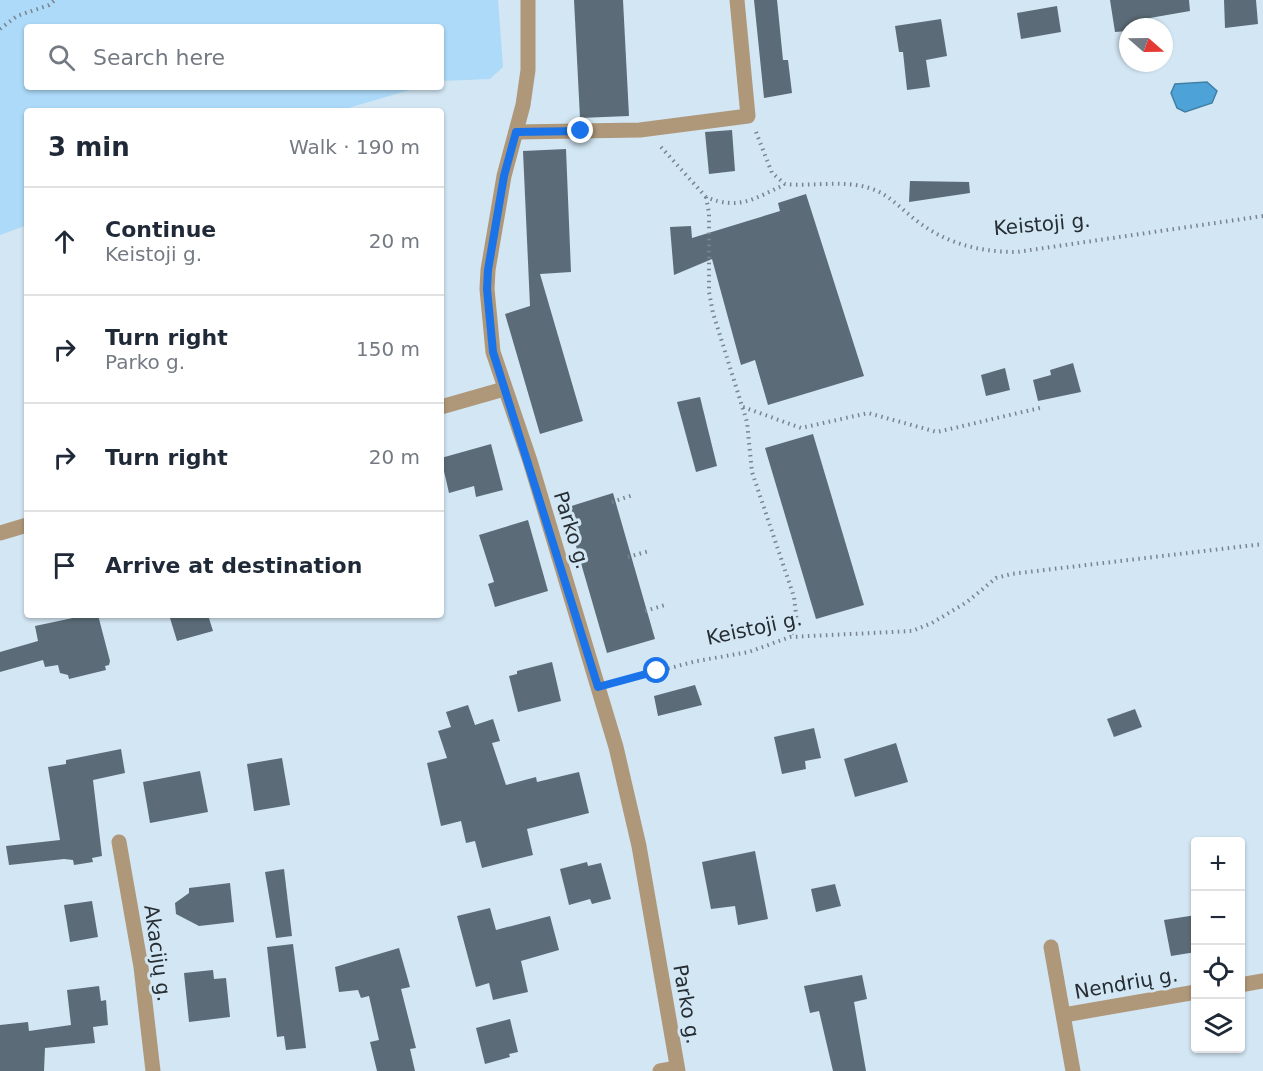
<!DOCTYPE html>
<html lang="en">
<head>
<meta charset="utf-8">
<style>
  :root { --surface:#fff; --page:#f6f6f7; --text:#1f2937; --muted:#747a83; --line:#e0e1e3 }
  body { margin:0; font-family:"DejaVu Sans",sans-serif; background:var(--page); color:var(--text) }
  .controls { position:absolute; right:18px; bottom:18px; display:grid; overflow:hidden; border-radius:6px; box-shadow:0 2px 4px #0004 }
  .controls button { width:54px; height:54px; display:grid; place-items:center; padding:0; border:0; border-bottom:2px solid var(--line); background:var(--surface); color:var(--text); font:30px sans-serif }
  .compass { position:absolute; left:1119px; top:18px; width:54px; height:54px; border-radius:50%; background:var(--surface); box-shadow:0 2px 4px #0004; rotate:110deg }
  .stop { position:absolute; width:18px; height:18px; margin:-14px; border:4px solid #1a73e8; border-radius:50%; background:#fff }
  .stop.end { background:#1a73e8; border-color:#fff; box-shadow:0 2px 6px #0008 }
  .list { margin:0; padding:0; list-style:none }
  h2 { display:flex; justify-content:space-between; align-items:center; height:78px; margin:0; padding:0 24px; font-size:26px }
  h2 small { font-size:20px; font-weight:400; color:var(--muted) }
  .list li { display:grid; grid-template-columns:39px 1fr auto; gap:18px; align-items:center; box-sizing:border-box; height:108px; padding:0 24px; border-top:2px solid var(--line) }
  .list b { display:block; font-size:22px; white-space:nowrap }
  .list p { margin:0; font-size:20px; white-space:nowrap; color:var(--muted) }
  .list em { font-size:20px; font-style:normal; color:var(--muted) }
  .icon { flex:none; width:33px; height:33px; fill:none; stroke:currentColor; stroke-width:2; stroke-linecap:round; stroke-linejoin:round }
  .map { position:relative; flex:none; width:1263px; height:1071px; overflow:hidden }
  .search { position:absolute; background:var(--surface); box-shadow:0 2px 4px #0004; left:24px; top:24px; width:420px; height:66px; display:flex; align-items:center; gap:15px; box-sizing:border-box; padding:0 21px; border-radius:6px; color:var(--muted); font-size:22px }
  .panel { position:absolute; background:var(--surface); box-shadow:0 2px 4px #0004; left:24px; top:108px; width:420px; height:510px; border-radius:6px }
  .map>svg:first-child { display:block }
  .green { fill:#addaf8 }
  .water { fill:#4da3d7; stroke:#4180a6; stroke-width:1.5 }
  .building { fill:#5b6c78 }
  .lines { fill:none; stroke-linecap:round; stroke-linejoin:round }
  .path { stroke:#78858f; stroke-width:4; stroke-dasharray:1.5 4.5; stroke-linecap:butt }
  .minor { stroke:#af9779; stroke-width:15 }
  .route { stroke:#1a73e8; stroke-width:8 }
  .labels { text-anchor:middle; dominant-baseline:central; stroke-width:6; stroke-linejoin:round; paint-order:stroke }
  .street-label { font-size:20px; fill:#262d33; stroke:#d2e6f3 }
</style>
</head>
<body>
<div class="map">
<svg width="1263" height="1071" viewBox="0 0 1263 1071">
  <rect width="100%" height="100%" fill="#d2e6f3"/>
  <path class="green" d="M 0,0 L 498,0 L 503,67 L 490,79 L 441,81 L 441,27 L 27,27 L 27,87 L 420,87 L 338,111 L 27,111 L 27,225 L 0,235 Z"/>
  <path class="water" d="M 1207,82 L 1217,91 L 1212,103 L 1185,112 L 1177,108 L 1171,93 L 1175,84 Z"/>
  <g class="building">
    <path d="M 574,0 L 623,0 L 629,116 L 580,118 Z"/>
    <path d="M 754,0 L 777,0 L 783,60 L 788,60 L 792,93 L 764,98 Z"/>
    <path d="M 1110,0 L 1189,0 L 1190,11 L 1144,19 L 1145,27 L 1128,27 L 1128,31 L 1115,32 Z"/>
    <path d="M 1224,0 L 1256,0 L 1258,24 L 1225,28 Z"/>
    <path d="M 1057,6 L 1061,32 L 1021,39 L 1017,13 Z"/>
    <path d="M 941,19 L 947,56 L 926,60 L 930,87 L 907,90 L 903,52 L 899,52 L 895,26 Z"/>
    <path d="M 732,130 L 735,171 L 709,174 L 705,132 Z"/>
    <path d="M 566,149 L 571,272 L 540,274 L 583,421 L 540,434 L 505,314 L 530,306 L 523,151 Z"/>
    <path d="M 910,181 L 969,182 L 970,193 L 909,202 Z"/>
    <path d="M 806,194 L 864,376 L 768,405 L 755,360 L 741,365 L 712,259 L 674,275 L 670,227 L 691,226 L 692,238 L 780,211 L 778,203 Z"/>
    <path d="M 1073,363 L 1081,392 L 1038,401 L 1033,380 L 1051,375 L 1050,370 Z"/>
    <path d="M 1005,368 L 1010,390 L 986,396 L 981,375 Z"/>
    <path d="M 700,397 L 717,466 L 696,472 L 677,402 Z"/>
    <path d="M 813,434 L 864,605 L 816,619 L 765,448 Z"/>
    <path d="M 491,444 L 503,490 L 476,497 L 474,486 L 449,493 L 441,458 Z"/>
    <path d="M 613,493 L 655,639 L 607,653 L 565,508 Z"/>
    <path d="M 528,520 L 548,591 L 495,607 L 488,584 L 494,582 L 479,535 Z"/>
    <path d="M 87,615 L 98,615 L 110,661 L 109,665 L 105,666 L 106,670 L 69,679 L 68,675 L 60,673 L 58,665 L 45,667 L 43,660 L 0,672 L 0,652 L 38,641 L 35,626 Z"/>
    <path d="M 180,615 L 208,615 L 213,631 L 177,641 L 170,618 Z"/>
    <path d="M 552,662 L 561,701 L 518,712 L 509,676 L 517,674 L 517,671 Z"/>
    <path d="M 695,685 L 702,705 L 658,716 L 654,696 Z"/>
    <path d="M 468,705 L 475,725 L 493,719 L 500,741 L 492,743 L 506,785 L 536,777 L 537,782 L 579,772 L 589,813 L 527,829 L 533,855 L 482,868 L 475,841 L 466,843 L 461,821 L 441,826 L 427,763 L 447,758 L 438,731 L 451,727 L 446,712 Z"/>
    <path d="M 1135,709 L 1142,727 L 1114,737 L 1107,719 Z"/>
    <path d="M 814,728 L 821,758 L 805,761 L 806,769 L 782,774 L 774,737 Z"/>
    <path d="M 896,743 L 908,782 L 855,797 L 844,759 Z"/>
    <path d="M 121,749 L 125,773 L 93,780 L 102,856 L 92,858 L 93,862 L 74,865 L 73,860 L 64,859 L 9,865 L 6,846 L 60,840 L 48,767 L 66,764 L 66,760 Z"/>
    <path d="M 282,758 L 290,805 L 254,811 L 247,764 Z"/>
    <path d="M 200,771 L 208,812 L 150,823 L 143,782 Z"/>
    <path d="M 755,851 L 768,919 L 738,925 L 735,906 L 711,909 L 702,862 Z"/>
    <path d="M 587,862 L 588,866 L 601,863 L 611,899 L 592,904 L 590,899 L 569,905 L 560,869 Z"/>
    <path d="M 284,869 L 292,936 L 276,938 L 265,872 Z"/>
    <path d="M 230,883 L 234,922 L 199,926 L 176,914 L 175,903 L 189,893 L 189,888 Z"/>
    <path d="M 835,884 L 841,906 L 816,912 L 811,889 Z"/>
    <path d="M 92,901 L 98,937 L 70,942 L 64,905 Z"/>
    <path d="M 490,908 L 496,930 L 550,916 L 559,950 L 521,961 L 528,992 L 493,1000 L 489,983 L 476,987 L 457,916 Z"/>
    <path d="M 1196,915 L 1196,952 L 1171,956 L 1164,920 Z"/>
    <path d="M 293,944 L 306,1048 L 286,1050 L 284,1036 L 277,1037 L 267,947 Z"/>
    <path d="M 399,948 L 410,987 L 401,989 L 416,1048 L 410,1049 L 415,1071 L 377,1071 L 370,1042 L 379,1040 L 369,996 L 361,998 L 358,990 L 339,992 L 335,967 Z"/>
    <path d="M 213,970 L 214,979 L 226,978 L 230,1017 L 189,1022 L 184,973 Z"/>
    <path d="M 862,975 L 867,999 L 854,1002 L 866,1071 L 833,1071 L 819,1011 L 810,1013 L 804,986 Z"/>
    <path d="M 99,986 L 101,1001 L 106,1000 L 108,1025 L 93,1027 L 95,1043 L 45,1048 L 44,1071 L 0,1071 L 0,1025 L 28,1022 L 29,1031 L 71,1025 L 67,990 Z"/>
    <path d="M 510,1019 L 518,1052 L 509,1054 L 510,1057 L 485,1064 L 476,1028 Z"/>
  </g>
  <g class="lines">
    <g class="path">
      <path d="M 0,29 L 17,16 L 49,5 L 55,0"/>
      <path d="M 756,132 L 772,173 L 785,184 C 813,187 845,179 872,189 C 890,195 902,210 917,221 C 947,244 980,252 1017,252 L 1263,216"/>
      <path d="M 661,147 L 706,197 C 739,211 755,198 784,185"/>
      <path d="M 706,197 L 709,213 L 709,292 L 713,313 L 747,422 L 752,472 L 794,597 L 797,623 L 790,637"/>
      <path d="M 743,407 L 801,428 L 868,413 L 937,432 L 1044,407"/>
      <path d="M 612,502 L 633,495"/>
      <path d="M 628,557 L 649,551"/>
      <path d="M 645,611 L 665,605"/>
      <path d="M 616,682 L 697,661 L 749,652 L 790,637 L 912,631 L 932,623 L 967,602 L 996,578 L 1011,574 L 1263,544"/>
    </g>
    <g class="minor">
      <path d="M 528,0 L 528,70 L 523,105 L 504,176 L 488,270 L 487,289 L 493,352 L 530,461 L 616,747 L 639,846 L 678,1071"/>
      <path d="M 516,132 L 640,130 L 748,116 L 737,0"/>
      <path d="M 441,407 L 504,389"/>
      <path d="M 0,533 L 27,525"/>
      <path d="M 119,842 L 141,967 L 153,1071"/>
      <path d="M 1051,947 L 1073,1071"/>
      <path d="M 1240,985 L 1263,981"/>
      <path d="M 1064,1015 L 1196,992"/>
      <path d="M 660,1071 L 677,1068"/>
    </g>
  </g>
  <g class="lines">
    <path class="route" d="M 581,131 L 516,132 L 504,176 L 488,270 L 487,289 L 493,352 L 598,687 L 657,671"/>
  </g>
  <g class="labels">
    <g class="street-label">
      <text transform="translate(1042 224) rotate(-5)">Keistoji g.</text>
      <text transform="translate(572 530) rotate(73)">Parko g.</text>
      <text transform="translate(754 628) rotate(-12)">Keistoji g.</text>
      <text transform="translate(158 953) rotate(82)">Akacijų g.</text>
      <text transform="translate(1126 983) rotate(-10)">Nendrių g.</text>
      <text transform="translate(687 1004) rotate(80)">Parko g.</text>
    </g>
  </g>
</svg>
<div class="controls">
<button>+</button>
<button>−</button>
<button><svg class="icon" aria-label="locate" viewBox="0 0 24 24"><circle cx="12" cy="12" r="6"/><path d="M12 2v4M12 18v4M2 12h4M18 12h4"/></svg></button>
<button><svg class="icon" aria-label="layers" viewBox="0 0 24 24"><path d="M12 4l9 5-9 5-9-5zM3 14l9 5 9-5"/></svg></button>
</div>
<svg class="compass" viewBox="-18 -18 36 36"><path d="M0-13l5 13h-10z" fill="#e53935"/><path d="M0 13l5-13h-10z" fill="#747a83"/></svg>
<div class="stop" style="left:657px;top:671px"></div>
<div class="stop end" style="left:581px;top:131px"></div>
<div class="search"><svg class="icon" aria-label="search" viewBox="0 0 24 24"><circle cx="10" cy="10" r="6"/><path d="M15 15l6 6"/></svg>Search here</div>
<section class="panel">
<h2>3 min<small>Walk · 190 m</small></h2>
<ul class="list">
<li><svg class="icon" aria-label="ahead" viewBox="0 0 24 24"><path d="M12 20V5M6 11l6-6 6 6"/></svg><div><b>Continue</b><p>Keistoji g.</p></div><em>20 m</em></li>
<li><svg class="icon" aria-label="right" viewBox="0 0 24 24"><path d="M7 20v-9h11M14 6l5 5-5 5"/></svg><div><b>Turn right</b><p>Parko g.</p></div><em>150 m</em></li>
<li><svg class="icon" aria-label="right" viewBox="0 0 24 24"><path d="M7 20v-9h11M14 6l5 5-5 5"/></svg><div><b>Turn right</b></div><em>20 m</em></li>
<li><svg class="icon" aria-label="arrive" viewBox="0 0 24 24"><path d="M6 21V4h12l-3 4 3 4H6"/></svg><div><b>Arrive at destination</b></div></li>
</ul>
</section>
</div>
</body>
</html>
